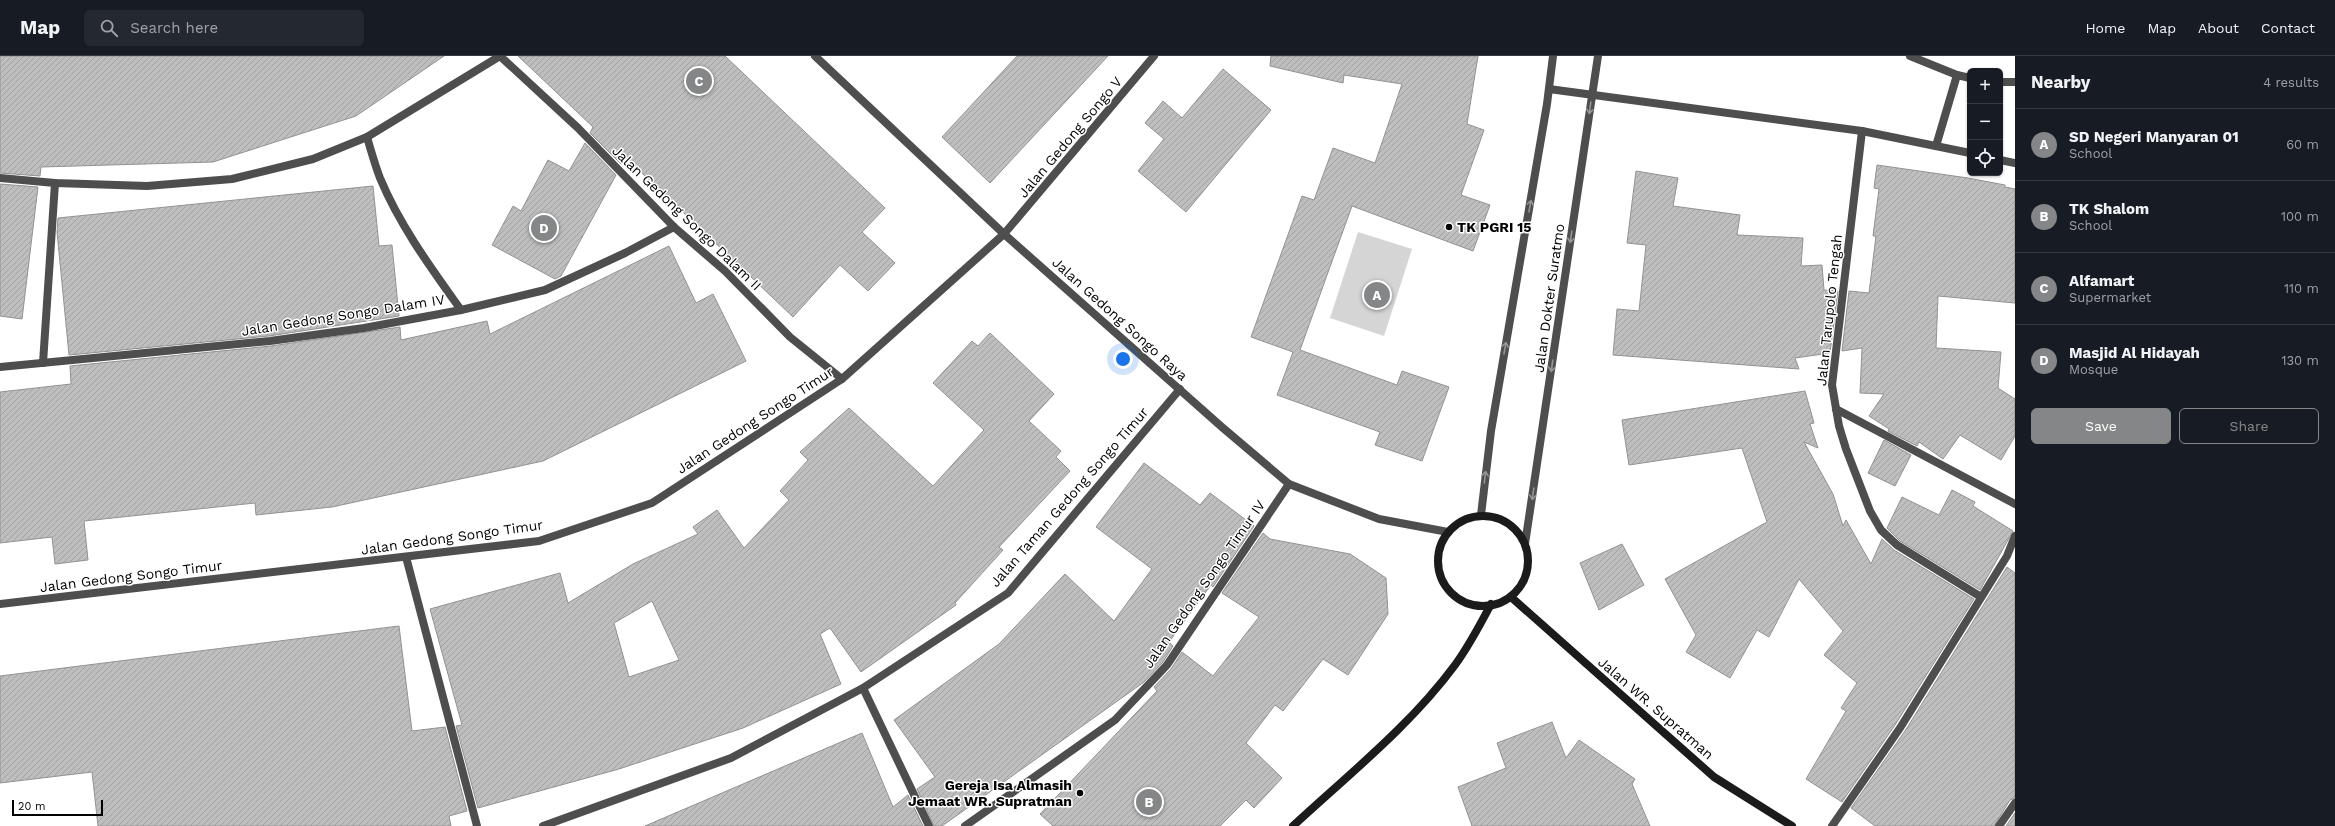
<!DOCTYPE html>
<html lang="en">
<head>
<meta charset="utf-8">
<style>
  :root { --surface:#171b24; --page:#242831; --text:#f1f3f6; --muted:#9ea1a6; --line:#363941; --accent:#858687 }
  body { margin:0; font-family:"Work Sans",sans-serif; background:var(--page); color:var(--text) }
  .controls { position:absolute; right:12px; top:12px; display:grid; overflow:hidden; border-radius:6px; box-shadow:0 1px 3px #0004 }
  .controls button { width:36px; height:36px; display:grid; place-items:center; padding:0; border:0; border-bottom:1px solid var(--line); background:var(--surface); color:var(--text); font:20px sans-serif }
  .scale { position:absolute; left:12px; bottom:10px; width:91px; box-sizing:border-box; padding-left:4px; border:2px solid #000; border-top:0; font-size:11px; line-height:14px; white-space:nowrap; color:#000; -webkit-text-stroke:3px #fff; paint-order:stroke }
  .you { position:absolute; left:1123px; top:303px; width:14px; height:14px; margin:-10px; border:3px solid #fff; border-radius:50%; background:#1a73e8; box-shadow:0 0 0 6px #1a73e833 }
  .badge { display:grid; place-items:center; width:26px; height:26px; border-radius:50%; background:var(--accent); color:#fff; font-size:13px; font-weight:700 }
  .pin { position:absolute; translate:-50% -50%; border:2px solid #fff; box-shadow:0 1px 4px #0006 }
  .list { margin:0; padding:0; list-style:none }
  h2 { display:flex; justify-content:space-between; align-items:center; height:52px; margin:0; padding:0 16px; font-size:17px }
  h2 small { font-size:13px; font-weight:400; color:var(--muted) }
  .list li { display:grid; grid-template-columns:26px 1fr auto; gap:12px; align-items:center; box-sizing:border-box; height:72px; padding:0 16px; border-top:1px solid var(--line) }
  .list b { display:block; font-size:15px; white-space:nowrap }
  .list p { margin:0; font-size:13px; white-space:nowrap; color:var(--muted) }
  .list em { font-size:13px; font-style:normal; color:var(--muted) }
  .actions { display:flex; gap:8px; padding:12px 16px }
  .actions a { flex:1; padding:9px 0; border:1px solid var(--accent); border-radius:6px; text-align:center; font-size:14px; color:var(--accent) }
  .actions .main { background:var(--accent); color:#fff }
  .icon { flex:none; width:22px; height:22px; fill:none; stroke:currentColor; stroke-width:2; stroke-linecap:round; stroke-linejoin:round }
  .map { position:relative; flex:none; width:2015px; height:770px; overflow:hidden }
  header { display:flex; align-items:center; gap:24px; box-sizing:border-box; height:56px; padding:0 20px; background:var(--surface); border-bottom:1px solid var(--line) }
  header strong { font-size:19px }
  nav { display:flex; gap:22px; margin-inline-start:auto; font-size:14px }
  .search { width:280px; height:36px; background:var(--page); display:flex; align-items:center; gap:10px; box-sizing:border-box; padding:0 14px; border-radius:6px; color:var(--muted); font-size:15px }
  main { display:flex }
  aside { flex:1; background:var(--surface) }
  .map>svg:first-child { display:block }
  .green { fill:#d5d5d5 }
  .building { fill:url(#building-hatch); stroke:#929292; fill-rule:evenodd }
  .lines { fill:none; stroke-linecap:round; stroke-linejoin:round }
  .service { stroke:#4e4e4e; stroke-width:8 }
  .minor { stroke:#4e4e4e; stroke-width:8 }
  .tertiary { stroke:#4e4e4e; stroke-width:8 }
  .secondary { stroke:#1b1b1b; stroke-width:8 }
  .oneway { stroke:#959595 }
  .poi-dot { fill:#000; stroke:#fff; stroke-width:1.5 }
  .labels { text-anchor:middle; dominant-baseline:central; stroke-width:3; stroke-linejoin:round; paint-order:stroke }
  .street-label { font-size:14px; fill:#000; stroke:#fff }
  .poi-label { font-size:14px; font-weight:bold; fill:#000; stroke:#fff; text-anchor:start }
</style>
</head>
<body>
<header>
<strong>Map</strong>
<div class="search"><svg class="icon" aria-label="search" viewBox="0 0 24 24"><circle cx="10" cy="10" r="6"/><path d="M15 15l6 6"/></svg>Search here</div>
<nav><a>Home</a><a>Map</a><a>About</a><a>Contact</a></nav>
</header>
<main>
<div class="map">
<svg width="2015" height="770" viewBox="0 0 2015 770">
  <defs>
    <pattern id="building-hatch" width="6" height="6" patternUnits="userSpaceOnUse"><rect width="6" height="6" fill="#bebebe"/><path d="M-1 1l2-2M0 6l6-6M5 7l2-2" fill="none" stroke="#a2a2a2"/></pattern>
  </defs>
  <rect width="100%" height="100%" fill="#fff"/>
  <path class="green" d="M 1358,176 L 1412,193 L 1384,280 L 1330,262 Z"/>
  <g class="building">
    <path d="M 0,0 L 444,0 L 356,60 L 213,106 L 41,111 L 40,120 L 0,117 Z"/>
    <path d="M 518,0 L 725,0 L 885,152 L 862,176 L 895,207 L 868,235 L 840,209 L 793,261 L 625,101 L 621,108 L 590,77 L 593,71 Z"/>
    <path d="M 1017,0 L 1108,0 L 990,127 L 942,81 Z"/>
    <path d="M 1271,0 L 1478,0 L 1467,68 L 1484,74 L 1461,139 L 1490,149 L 1473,195 L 1352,150 L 1300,294 L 1397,329 L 1402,315 L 1449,331 L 1422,405 L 1375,389 L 1380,376 L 1277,339 L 1293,296 L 1251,281 L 1302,140 L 1314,144 L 1333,92 L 1375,107 L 1402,28 L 1344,19 L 1343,27 L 1270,10 Z"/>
    <path d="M 1223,13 L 1271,54 L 1186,156 L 1138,115 L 1164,83 L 1145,67 L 1163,45 L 1182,62 Z"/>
    <path d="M 585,87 L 616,119 L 561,220 L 555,223 L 492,189 L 513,150 L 521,155 L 548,104 L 569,115 Z"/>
    <path d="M 1877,109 L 1968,122 L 2005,129 L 2005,131 L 2015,133 L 2015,247 L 1938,240 L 1936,292 L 2001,296 L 1998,332 L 2015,343 L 2015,380 L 2001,404 L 1960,379 L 1943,403 L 1919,386 L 1917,390 L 1888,375 L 1889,373 L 1869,360 L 1884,338 L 1860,337 L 1862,292 L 1842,295 L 1849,235 L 1869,237 L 1876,180 L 1873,180 L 1879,133 L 1874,132 Z"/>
    <path d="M 1636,115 L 1678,122 L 1673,150 L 1740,159 L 1737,179 L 1803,182 L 1801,210 L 1822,209 L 1824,234 L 1838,235 L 1830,297 L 1795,302 L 1799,313 L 1613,299 L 1617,253 L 1639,255 L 1646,189 L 1627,187 Z"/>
    <path d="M 0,128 L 38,131 L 22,263 L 0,260 Z"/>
    <path d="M 373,130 L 379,190 L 392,189 L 399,260 L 269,280 L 69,299 L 57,176 L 58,162 Z"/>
    <path d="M 669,190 L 696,247 L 713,238 L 746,305 L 543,405 L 332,451 L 256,459 L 255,447 L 84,465 L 88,504 L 55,508 L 52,481 L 0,487 L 0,336 L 71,328 L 70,310 L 271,290 L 400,271 L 401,284 L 487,265 L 490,278 Z"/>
    <path d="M 990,277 L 1054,338 L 1029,365 L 1061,395 L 1056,401 L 1070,415 L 999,491 L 1003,494 L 955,547 L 956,549 L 861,616 L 830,572 L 820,578 L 841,628 L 743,672 L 619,713 L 478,752 L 456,670 L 462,669 L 430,553 L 560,517 L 568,547 L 633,508 L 698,478 L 693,471 L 717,454 L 744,492 L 789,444 L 780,435 L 808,404 L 800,396 L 849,352 L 933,430 L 984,374 L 933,327 L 972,285 L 978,290 ZM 652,545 L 679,604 L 629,621 L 614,567 Z"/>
    <path d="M 1805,335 L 1814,367 L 1810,368 L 1818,392 L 1804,386 L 1833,438 L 1843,470 L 1846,464 L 1871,508 L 1882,483 L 1894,494 L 1974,543 L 1895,669 L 1842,746 L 1806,723 L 1846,655 L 1841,652 L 1857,627 L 1824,599 L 1843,575 L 1799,523 L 1769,581 L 1757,574 L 1730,622 L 1686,596 L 1696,579 L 1665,523 L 1767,466 L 1742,392 L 1629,409 L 1622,364 Z"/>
    <path d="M 1884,384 L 1911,399 L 1895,430 L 1868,417 Z"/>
    <path d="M 1144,407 L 1200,449 L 1210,437 L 1254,470 L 1213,531 L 1211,529 L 1169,586 L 1173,590 L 1163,606 L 1144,626 L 942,770 L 934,770 L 917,733 L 935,721 L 894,664 L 999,588 L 1065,518 L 1114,565 L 1152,513 L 1096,471 Z"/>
    <path d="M 1952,434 L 1975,446 L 1973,450 L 2013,475 L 1980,534 L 1900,485 L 1887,472 L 1902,441 L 1939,459 Z"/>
    <path d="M 1263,477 L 1270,483 L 1350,498 L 1386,522 L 1388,558 L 1348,619 L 1323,603 L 1283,655 L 1275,649 L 1246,687 L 1282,722 L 1254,752 L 1246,744 L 1220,770 L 1053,770 L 1040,758 L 1157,635 L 1154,631 L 1171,613 L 1182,596 L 1213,620 L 1259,561 L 1222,537 Z"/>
    <path d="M 1622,488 L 1644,529 L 1599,554 L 1580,507 Z"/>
    <path d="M 2007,511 L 2015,517 L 2015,742 L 2010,744 L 1994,770 L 1875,770 L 1851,752 L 1905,675 Z"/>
    <path d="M 399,570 L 412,675 L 445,671 L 467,755 L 449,760 L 451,770 L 98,770 L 92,716 L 0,727 L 0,620 Z"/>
    <path d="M 1552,666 L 1566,702 L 1579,684 L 1635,723 L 1632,728 L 1650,770 L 1472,770 L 1458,731 L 1506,712 L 1497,687 Z"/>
    <path d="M 862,677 L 893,751 L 908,739 L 923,770 L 645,770 Z"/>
    <path d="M 2015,757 L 2015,770 L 2006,770 Z"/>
  </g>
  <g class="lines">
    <g class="service">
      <path d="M 1910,0 L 1957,19 L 1936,90"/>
      <path d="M 1957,19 L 1970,22"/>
      <path d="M 2000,26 L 2015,26"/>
    </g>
    <g class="minor">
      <path d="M 500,0 L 578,72 L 674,171 L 725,215 L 790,281 L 842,323"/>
      <path d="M 815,0 L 1004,178 L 1223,372 L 1289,428 L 1379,463 L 1448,476"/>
      <path d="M 1549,33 L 1862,75 L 1970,97"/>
      <path d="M 1862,75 L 1832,329 L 1839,370 L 1846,393 L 1870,455 L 1881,474 L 1897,489 L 1981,541"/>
      <path d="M 367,81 C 371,95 375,109 380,122 C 400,170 431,212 461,254"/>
      <path d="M 2000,104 L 2015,107"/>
      <path d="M 0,122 L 55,127 L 147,130 L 232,123 L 313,103 L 367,81 L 500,0"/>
      <path d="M 43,307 L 55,127"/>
      <path d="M 0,311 L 270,285 L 364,272 L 461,254 L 545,234 L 625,197 L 674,171"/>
      <path d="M 1836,353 L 2015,448"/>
      <path d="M 406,501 L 477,770"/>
      <path d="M 0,548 L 539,485 L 652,447 L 842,323 L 1004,178 L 1154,0"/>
      <path d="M 863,632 L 929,770"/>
      <path d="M 543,770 L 731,702 L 863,632 L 1008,537 L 1180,333"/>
      <path d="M 965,770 L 1115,664 L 1167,609 L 1289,428"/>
      <path d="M 1832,770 L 1900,672 L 2007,500 L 2015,480"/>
      <path d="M 1999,770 L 2015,747"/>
    </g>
    <g class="tertiary">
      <path d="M 1481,459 L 1491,375 L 1547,48 L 1553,0"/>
      <path d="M 1525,488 L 1598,0"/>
    </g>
    <g class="secondary">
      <circle cx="1483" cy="505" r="45"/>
      <path d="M 1511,541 L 1714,721 L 1792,770"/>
      <path d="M 1293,770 C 1348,719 1410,670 1455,609 C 1469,590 1480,569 1491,548"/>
    </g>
  </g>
  <defs><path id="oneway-shaft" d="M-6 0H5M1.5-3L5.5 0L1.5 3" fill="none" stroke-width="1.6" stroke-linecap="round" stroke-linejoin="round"/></defs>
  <g class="oneway">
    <use href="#oneway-shaft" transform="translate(1590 52) rotate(98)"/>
    <use href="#oneway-shaft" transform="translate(1530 150) rotate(-80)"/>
    <use href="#oneway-shaft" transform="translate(1571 181) rotate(98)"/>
    <use href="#oneway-shaft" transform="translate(1505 292) rotate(-80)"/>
    <use href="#oneway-shaft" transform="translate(1552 310) rotate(98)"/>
    <use href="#oneway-shaft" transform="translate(1485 421) rotate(-83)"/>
    <use href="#oneway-shaft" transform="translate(1533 438) rotate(98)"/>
  </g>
  <g class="poi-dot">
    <circle cx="1449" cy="171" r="4"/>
    <circle cx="1080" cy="737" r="4"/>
  </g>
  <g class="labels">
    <g class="street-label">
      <text transform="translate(1070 81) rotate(-50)">Jalan Gedong Songo V</text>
      <text transform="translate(687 162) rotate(44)">Jalan Gedong Songo Dalam II</text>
      <text transform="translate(1549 242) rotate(-82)">Jalan Dokter Suratmo</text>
      <text transform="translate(1829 254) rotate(-84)">Jalan Tarupolo Tengah</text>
      <text transform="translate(343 259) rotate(-9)">Jalan Gedong Songo Dalam IV</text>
      <text transform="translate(1120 263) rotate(42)">Jalan Gedong Songo Raya</text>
      <text transform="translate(755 364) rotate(-33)">Jalan Gedong Songo Timur</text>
      <text transform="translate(1069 441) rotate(-49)">Jalan Taman Gedong Songo Timur</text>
      <text transform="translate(452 481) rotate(-8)">Jalan Gedong Songo Timur</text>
      <text transform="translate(131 520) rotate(-7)">Jalan Gedong Songo Timur</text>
      <text transform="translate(1204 528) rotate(-55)">Jalan Gedong Songo Timur IV</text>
      <text transform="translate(1656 652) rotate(41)">Jalan WR. Supratman</text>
    </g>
    <g class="poi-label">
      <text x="1457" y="171">TK PGRI 15</text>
      <text x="1072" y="729" text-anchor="end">Gereja Isa Almasih<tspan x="1072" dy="16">Jemaat WR. Supratman</tspan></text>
    </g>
  </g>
</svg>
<div class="controls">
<button>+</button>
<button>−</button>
<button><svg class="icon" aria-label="locate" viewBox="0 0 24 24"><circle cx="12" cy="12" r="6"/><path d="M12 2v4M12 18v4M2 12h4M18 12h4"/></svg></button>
</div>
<div class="scale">20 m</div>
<div class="you"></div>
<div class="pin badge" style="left:1377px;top:239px">A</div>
<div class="pin badge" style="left:1149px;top:746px">B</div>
<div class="pin badge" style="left:699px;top:25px">C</div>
<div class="pin badge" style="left:544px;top:172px">D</div>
</div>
<aside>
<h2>Nearby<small>4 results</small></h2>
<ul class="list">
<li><span class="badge">A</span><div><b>SD Negeri Manyaran 01</b><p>School</p></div><em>60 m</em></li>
<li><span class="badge">B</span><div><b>TK Shalom</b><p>School</p></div><em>100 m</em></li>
<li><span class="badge">C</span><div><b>Alfamart</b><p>Supermarket</p></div><em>110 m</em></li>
<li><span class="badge">D</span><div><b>Masjid Al Hidayah</b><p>Mosque</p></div><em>130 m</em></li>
</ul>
<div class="actions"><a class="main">Save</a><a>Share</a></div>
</aside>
</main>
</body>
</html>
